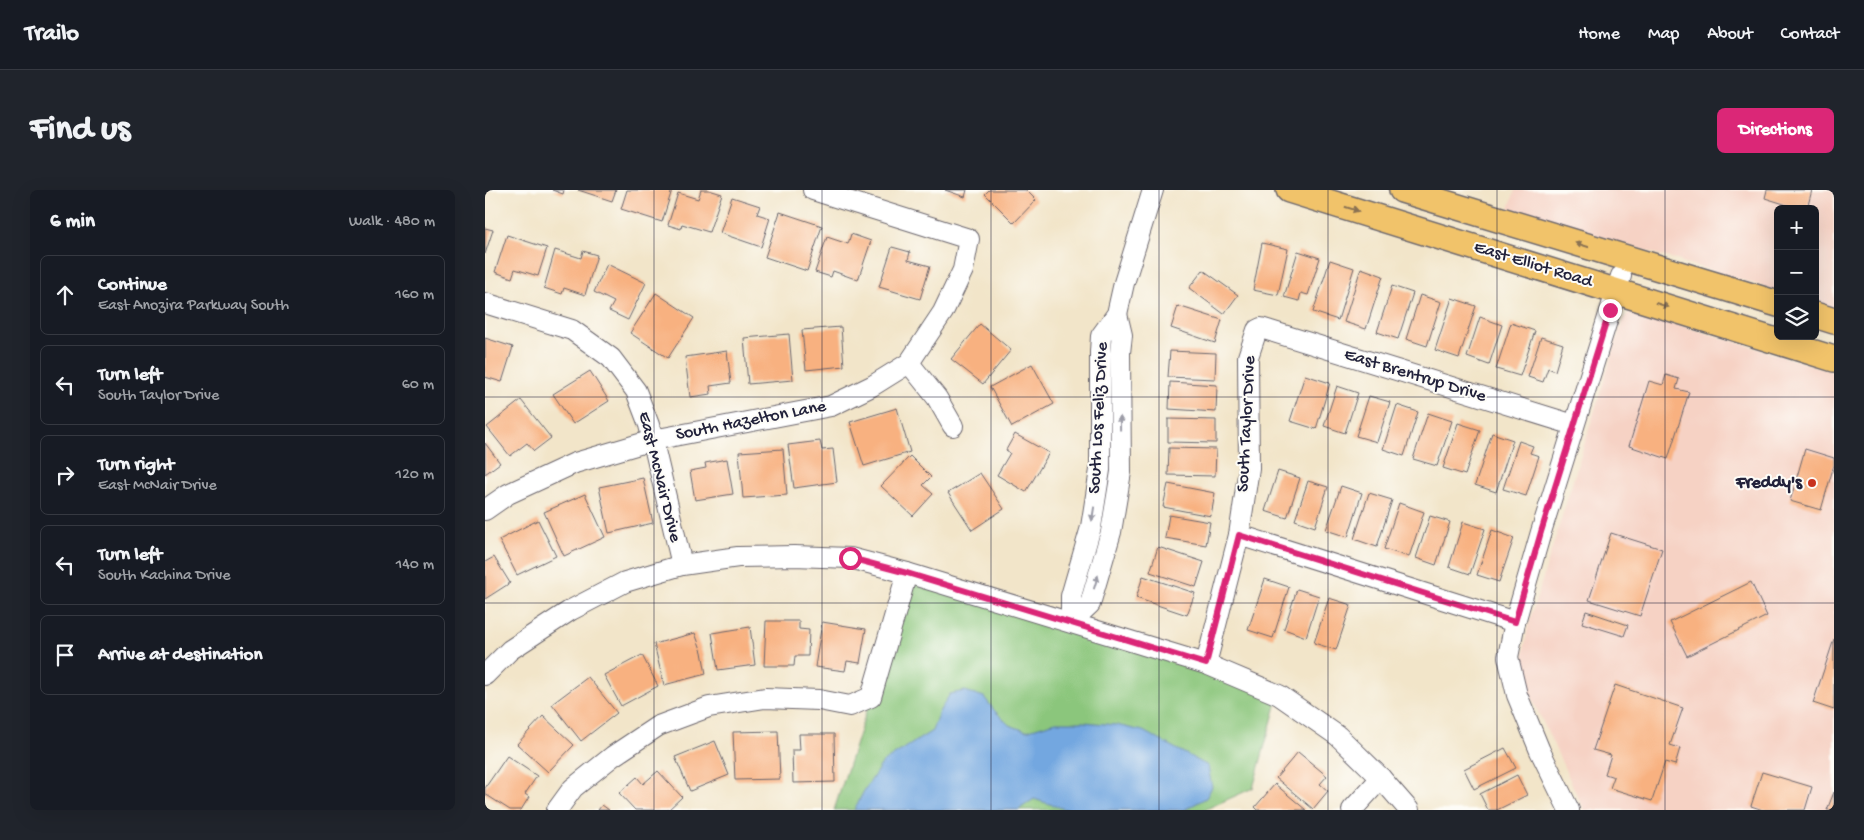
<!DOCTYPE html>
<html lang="en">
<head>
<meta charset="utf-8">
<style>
  :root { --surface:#171b24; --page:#20242c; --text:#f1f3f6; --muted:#9ea1a6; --line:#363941; --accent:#db2777 }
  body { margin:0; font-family:"Gochi Hand",sans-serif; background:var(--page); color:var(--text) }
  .controls { position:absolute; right:15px; top:15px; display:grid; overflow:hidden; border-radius:8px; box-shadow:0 5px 20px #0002 }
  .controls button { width:45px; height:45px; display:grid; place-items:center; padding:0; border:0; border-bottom:1px solid var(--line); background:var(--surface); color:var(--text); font:25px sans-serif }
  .stop { position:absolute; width:15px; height:15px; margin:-11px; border:4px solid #db2777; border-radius:50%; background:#fff }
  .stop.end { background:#db2777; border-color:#fff; box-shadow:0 1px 5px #0008 }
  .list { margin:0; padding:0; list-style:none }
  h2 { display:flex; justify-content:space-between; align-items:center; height:65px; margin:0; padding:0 20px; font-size:21px }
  h2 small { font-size:16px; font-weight:400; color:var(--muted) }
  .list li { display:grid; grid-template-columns:32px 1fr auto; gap:15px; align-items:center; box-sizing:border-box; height:80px; margin:0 10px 10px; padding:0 10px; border:1px solid var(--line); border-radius:8px }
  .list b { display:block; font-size:19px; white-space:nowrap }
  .list p { margin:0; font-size:16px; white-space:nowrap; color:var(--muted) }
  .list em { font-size:16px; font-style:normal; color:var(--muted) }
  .icon { flex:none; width:28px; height:28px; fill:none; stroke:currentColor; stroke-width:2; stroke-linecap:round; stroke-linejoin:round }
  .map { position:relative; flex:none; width:1349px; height:620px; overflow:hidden; border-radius:8px }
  header { display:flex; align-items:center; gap:30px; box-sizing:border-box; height:70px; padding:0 25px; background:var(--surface); border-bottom:1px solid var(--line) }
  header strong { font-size:24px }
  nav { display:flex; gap:28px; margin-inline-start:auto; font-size:18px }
  .intro { display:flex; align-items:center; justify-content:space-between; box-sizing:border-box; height:120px; padding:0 30px }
  h1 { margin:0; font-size:35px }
  .button { padding:12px 22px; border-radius:8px; background:var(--accent); color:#fff; font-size:18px; font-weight:700 }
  main { display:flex; gap:30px; padding:0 30px }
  aside { flex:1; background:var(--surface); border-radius:8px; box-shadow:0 5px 20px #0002 }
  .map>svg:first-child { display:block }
  .built { fill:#f6d2c4 }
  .green { fill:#8bc67b; stroke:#56745b }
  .water { fill:#73a7e0; stroke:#4a648e }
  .building { fill:#f8b180 }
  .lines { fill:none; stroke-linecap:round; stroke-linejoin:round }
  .minor-casing { stroke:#6b666d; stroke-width:22 }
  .major-casing { stroke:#6b666d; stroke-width:28 }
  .minor { stroke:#fff; stroke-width:20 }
  .major { stroke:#f1c36a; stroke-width:25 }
  .oneway { fill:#8a7252 }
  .oneway2 { fill:#9c9ca7 }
  .route { stroke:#db2777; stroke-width:6 }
  .grid { fill:none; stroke:#22223b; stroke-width:1; stroke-opacity:0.55 }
  .poi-dot { fill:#c8321e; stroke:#fdfcf7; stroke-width:2 }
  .labels { text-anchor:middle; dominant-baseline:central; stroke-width:4; stroke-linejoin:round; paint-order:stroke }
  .street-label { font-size:18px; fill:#22223b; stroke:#fdfcf7 }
  .poi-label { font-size:18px; font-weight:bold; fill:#22223b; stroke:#fdfcf7; text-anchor:end }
</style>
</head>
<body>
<header>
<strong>Trailo</strong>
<nav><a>Home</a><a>Map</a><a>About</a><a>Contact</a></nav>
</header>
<div class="intro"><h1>Find us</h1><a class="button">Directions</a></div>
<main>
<aside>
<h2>6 min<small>Walk · 480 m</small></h2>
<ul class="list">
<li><svg class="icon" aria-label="ahead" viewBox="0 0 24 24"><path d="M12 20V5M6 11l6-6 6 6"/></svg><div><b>Continue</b><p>East Anozira Parkway South</p></div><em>160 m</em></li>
<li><svg class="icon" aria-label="left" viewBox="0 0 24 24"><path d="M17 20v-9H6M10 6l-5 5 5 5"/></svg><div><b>Turn left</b><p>South Taylor Drive</p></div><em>60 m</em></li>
<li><svg class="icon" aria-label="right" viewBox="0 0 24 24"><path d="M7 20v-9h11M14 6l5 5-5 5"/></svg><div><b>Turn right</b><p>East McNair Drive</p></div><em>120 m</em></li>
<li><svg class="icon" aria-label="left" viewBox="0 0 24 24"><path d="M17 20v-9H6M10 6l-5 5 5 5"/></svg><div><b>Turn left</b><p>South Kachina Drive</p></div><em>140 m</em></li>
<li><svg class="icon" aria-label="arrive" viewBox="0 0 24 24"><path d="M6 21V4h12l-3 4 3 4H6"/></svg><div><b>Arrive at destination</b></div></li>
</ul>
</aside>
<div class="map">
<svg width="1349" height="620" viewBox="0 0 1349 620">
  <rect width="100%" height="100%" fill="#fdfcf7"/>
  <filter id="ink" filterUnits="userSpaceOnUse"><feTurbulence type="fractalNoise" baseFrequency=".02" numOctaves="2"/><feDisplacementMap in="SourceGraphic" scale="10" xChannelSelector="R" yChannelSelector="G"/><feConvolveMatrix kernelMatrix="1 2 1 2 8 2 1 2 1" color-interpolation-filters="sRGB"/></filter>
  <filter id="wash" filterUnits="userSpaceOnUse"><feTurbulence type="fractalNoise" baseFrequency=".0096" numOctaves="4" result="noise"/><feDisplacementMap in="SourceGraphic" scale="20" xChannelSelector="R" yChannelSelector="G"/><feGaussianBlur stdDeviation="1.12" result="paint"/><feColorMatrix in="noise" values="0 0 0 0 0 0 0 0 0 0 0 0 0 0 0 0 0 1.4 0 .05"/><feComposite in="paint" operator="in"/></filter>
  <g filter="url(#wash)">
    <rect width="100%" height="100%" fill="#f2e5c9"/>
    <g class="built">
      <path d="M 1030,0 L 1349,0 L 1349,118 L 1330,112 L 1330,19 L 1293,19 L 1293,101 L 1024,19 Z"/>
      <path d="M 1149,121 L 1349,182 L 1349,620 L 1099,620 L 1044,502 L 1039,478 L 1039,460 L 1043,436 L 1138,129 L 1144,123 Z"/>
    </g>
    <path class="green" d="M 422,383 L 794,505 L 768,598 L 719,620 L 349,620 L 386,507 Z"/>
    <path class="water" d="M 480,501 L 499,507 L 509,520 L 524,535 L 541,541 L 570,532 L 599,532 L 631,535 L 658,541 L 723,576 L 727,597 L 721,608 L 699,620 L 583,620 L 549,609 L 533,620 L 369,620 L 379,601 L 398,572 L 447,541 L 454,522 L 465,504 Z"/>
    <g id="blocks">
      <g class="building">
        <path d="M 67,0 L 79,0 L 78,4 Z"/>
        <path d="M 93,0 L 131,0 L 127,11 Z"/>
        <path d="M 142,0 L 187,0 L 177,32 L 136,19 Z"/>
        <path d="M 216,0 L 224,0 L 237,4 L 224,42 L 197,34 L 196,39 L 183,35 L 193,3 L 213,9 Z"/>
        <path d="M 460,0 L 482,0 L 480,7 Z"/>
        <path d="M 504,0 L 541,0 L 551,10 L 529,33 L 500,4 Z"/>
        <path d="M 1282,0 L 1327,0 L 1322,19 L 1315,19 L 1280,8 Z"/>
        <path d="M 247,7 L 275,16 L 272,24 L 285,28 L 276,57 L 235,43 Z"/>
        <path d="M 295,22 L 337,36 L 322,81 L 280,67 Z"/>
        <path d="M 0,38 L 8,40 L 0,64 Z"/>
        <path d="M 366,44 L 386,51 L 373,90 L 348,81 L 346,87 L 330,82 L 342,47 L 363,54 Z"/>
        <path d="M 22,45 L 62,58 L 53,86 L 30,79 L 27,88 L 10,82 Z"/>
        <path d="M 777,53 L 803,59 L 793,105 L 768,100 Z"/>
        <path d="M 407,57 L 425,62 L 423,70 L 445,76 L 435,109 L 394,97 Z"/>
        <path d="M 70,60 L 96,68 L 98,61 L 112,65 L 100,105 L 79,98 L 77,104 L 59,98 Z"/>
        <path d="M 813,61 L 835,68 L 823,105 L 816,103 L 814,111 L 799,107 Z"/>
        <path d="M 845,70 L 869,78 L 853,130 L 828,122 Z"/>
        <path d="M 122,74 L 161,93 L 143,130 L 124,121 L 129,112 L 109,102 Z"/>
        <path d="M 876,78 L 898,86 L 881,139 L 859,132 Z"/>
        <path d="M 718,80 L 753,105 L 739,124 L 704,98 Z"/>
        <path d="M 907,96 L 928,103 L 913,149 L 892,142 Z"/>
        <path d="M 171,103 L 209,128 L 183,168 L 145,143 Z"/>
        <path d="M 935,105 L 956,112 L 942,156 L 921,149 Z"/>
        <path d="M 967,108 L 991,116 L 974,168 L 950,160 Z"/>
        <path d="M 693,116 L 737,130 L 730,153 L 686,138 Z"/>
        <path d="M 995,127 L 1017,135 L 1004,175 L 982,167 Z"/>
        <path d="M 1026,133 L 1050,141 L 1035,186 L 1011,179 Z"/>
        <path d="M 495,134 L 526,160 L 498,194 L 466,169 Z"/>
        <path d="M 356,137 L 359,176 L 321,180 L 317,140 Z"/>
        <path d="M 304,144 L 308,190 L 263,194 L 259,148 Z"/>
        <path d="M 1056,147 L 1078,154 L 1070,181 L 1063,178 L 1058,192 L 1043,187 Z"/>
        <path d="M 0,148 L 28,157 L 17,192 L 0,187 Z"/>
        <path d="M 242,161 L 246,193 L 225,196 L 226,204 L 205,207 L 200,167 Z"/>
        <path d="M 685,161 L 731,163 L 730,189 L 683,187 Z"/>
        <path d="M 547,174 L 569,214 L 527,237 L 505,197 Z"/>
        <path d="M 105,181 L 124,211 L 88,234 L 68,204 Z"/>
        <path d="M 820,185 L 845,193 L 831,239 L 805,231 Z"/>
        <path d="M 1181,185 L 1194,189 L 1191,199 L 1204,202 L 1183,269 L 1144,256 L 1164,191 L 1178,195 Z"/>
        <path d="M 685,192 L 732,195 L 731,222 L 684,219 Z"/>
        <path d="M 852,196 L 873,203 L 860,243 L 839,236 Z"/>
        <path d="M 884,206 L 905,212 L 892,252 L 871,246 Z"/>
        <path d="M 36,210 L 66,248 L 49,261 L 42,253 L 25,266 L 2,237 Z"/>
        <path d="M 912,215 L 933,222 L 919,266 L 898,259 Z"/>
        <path d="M 412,218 L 425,262 L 379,276 L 365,232 Z"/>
        <path d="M 943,223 L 967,231 L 952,276 L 928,269 Z"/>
        <path d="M 683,229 L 731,230 L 731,253 L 683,252 Z"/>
        <path d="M 973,233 L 995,240 L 980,285 L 958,278 Z"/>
        <path d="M 1007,243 L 1028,250 L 1011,302 L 990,295 Z"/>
        <path d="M 530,244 L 564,263 L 541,302 L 512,285 L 525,263 L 521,260 Z"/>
        <path d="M 335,251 L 337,260 L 348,259 L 352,292 L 309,298 L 303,255 Z"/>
        <path d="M 1034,251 L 1048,256 L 1045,263 L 1054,266 L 1041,306 L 1018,299 Z"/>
        <path d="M 0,253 L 15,273 L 0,284 Z"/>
        <path d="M 684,258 L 731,259 L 730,286 L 683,285 Z"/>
        <path d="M 298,259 L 302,305 L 258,308 L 254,262 Z"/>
        <path d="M 1320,259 L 1349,268 L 1349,275 L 1336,320 L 1305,311 Z"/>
        <path d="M 425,266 L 446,287 L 438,295 L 448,304 L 428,326 L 396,296 Z"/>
        <path d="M 242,269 L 248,304 L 210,310 L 205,281 L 221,278 L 220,273 Z"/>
        <path d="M 793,281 L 815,288 L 802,328 L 780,321 Z"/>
        <path d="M 495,283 L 519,319 L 487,340 L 463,303 Z"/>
        <path d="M 158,288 L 168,333 L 124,343 L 114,297 Z"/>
        <path d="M 823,291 L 843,297 L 830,337 L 810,330 Z"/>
        <path d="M 683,294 L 730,303 L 726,326 L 678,317 Z"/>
        <path d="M 856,296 L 877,303 L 863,347 L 841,340 Z"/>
        <path d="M 884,303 L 907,310 L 892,357 L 869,349 Z"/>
        <path d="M 100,304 L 120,347 L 79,366 L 59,322 Z"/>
        <path d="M 914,313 L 939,322 L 924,367 L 899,359 Z"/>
        <path d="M 684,325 L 725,332 L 721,355 L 680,348 Z"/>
        <path d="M 945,326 L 965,332 L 951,375 L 931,368 Z"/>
        <path d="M 53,330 L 71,366 L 32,385 L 14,350 Z"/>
        <path d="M 978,332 L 1000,339 L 985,384 L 964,377 Z"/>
        <path d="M 1007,340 L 1029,348 L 1014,392 L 992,385 Z"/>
        <path d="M 1126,343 L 1177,359 L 1155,426 L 1104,410 Z"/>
        <path d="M 673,357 L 719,372 L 711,397 L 665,382 Z"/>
        <path d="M 9,367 L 25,393 L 0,409 L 0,372 Z"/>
        <path d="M 658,386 L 710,403 L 702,425 L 651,408 Z"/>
        <path d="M 780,389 L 804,397 L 788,448 L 763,440 Z"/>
        <path d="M 1266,392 L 1282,426 L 1202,466 L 1185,432 Z"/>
        <path d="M 812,399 L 834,406 L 821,447 L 799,439 Z"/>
        <path d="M 844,408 L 866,415 L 851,460 L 829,453 Z"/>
        <path d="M 1101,421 L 1143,435 L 1139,446 L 1097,433 Z"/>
        <path d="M 281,431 L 314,431 L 314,439 L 324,440 L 323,466 L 310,466 L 309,476 L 279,476 Z"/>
        <path d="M 337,432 L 381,439 L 375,473 L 362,471 L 360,481 L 330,477 Z"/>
        <path d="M 265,437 L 270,475 L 233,480 L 227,443 Z"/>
        <path d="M 210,443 L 217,462 L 221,484 L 179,495 L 169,454 Z"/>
        <path d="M 1349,449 L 1349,520 L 1328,513 Z"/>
        <path d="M 157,465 L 173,496 L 136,516 L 119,485 Z"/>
        <path d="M 103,487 L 132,523 L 96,551 L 67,514 Z"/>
        <path d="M 1130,495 L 1198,518 L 1185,555 L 1195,558 L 1190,575 L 1180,572 L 1167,611 L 1125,598 L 1129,587 L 1120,584 L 1126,565 L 1108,560 Z"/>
        <path d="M 58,526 L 89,555 L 63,582 L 32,554 Z"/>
        <path d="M 293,541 L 295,589 L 250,590 L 248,542 Z"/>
        <path d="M 314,544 L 349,544 L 350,592 L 308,593 L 307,560 L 315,560 Z"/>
        <path d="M 230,551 L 244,585 L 205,601 L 190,567 Z"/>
        <path d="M 1020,558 L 1031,578 L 989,599 L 979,579 Z"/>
        <path d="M 813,562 L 842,586 L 835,594 L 843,601 L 828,619 L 791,588 Z"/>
        <path d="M 22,566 L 52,586 L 40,604 L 44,607 L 36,620 L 25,620 L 0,604 L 0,598 Z"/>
        <path d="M 173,581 L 197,607 L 183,620 L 150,620 L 134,603 L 152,587 L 158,594 Z"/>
        <path d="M 1277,582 L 1327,597 L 1320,620 L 1278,620 L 1266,616 Z"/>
        <path d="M 1032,585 L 1042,605 L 1012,620 L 1003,620 L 995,604 Z"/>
        <path d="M 790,594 L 821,620 L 773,620 L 770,617 Z"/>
        <path d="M 1349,602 L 1349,620 L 1342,620 Z"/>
        <path d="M 117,615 L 124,620 L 113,620 Z"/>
      </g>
    </g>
  </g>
  <g filter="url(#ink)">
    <use href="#blocks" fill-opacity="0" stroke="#6b666d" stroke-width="1"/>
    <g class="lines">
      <g class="minor-casing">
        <g id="minor">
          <path d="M 0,113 L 87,140 L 126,168 L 151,201 L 164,235 L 197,375"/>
          <path d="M 424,173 L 452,208 L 468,236"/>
          <path d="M 0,320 L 23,304 L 90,273 L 168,250 L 346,216 L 387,196 L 424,173 L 458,122 L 478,80 L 484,49 L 328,0"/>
          <path d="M 754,345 L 1030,432"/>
          <path d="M 586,432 L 586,406 L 606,337 L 615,280 L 615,162 L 616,146 L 632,124 L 639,93 L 668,0"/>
          <path d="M 586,432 L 605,414 L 626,342 L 636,282 L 635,163 L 637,145 L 632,124"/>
          <path d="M 721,474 L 754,345 L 764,278 L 763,167 L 772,140 L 776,138 L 1089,235"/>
          <path d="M 0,485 L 25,460 L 86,420 L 140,392 L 197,375 L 253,367 L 309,366 L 365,368 L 422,383 L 721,474 L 794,505 L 853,546 L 896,588 L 924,620"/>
          <path d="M 72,620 L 88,598 L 128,566 L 173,536 L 224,517 L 280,508 L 334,510 L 365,516 L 386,507 L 422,383"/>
          <path d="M 867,620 L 896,588"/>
          <path d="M 1084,620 L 1055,561 L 1032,505 L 1023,467 L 1030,432 L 1056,342 L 1136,86"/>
        </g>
      </g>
      <g class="major-casing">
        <g id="major">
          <path d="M 804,0 L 1349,169"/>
          <path d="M 917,0 L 1293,114"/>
          <path d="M 1330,125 L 1349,131"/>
        </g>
      </g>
      <use href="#minor" class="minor"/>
      <use href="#major" class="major"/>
    </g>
    <defs><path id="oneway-solid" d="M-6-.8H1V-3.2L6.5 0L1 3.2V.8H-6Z" transform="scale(1.25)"/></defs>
    <g class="oneway">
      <use href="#oneway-solid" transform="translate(867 19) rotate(17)"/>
      <use href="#oneway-solid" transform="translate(1097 55) rotate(-163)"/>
      <use href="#oneway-solid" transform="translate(1177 115) rotate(17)"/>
    </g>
    <g class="oneway2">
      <use href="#oneway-solid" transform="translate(635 233) rotate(-91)"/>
      <use href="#oneway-solid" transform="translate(608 324) rotate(99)"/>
      <use href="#oneway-solid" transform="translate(611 392) rotate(-73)"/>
    </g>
  </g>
  <g class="lines" filter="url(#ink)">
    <path class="route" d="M 365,368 L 422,383 L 721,474 L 754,345 L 1030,432 L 1056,342 L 1125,120"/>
  </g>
  <path class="grid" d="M 169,0 L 169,620M 337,0 L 337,620M 506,0 L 506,620M 674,0 L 674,620M 843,0 L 843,620M 1012,0 L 1012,620M 1180,0 L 1180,620M 0,207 L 1349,207M 0,413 L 1349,413"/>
  <circle class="poi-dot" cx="1327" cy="293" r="5"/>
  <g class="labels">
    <g class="street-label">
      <text transform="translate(1048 75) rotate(17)">East Elliot Road</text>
      <text transform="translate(930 186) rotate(17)">East Brentrup Drive</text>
      <text transform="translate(614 228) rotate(-87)">South Los Feliz Drive</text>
      <text transform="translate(266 231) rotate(-11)">South Hazelton Lane</text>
      <text transform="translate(762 234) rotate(-87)">South Taylor Drive</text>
      <text transform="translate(174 287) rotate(76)">East McNair Drive</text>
    </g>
    <g class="poi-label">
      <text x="1317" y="293">Freddy's</text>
    </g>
  </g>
</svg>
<div class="controls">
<button>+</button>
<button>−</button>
<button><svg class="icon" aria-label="layers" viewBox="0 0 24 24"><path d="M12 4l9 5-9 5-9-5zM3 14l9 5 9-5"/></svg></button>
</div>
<div class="stop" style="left:365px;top:368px"></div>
<div class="stop end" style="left:1125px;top:120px"></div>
</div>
</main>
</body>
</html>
